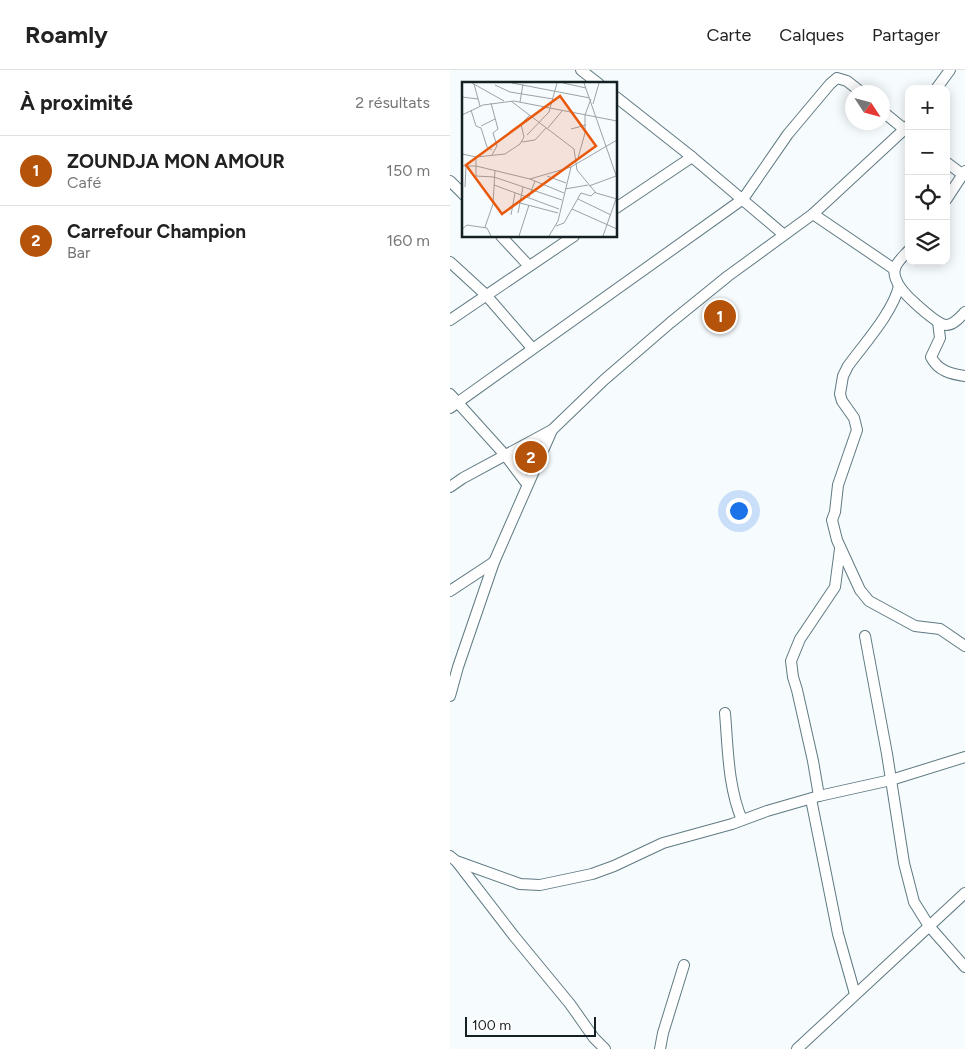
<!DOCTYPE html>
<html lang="fr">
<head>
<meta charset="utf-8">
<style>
  :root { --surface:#fff; --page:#f2f2f2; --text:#222; --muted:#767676; --line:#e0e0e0; --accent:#b45309 }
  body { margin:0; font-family:Figtree,sans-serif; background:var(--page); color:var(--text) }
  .controls { position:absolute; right:15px; top:15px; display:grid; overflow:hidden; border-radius:10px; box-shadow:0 2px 12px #0003 }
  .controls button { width:45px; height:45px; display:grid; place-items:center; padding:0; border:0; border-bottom:1px solid var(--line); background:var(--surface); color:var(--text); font:25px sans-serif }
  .compass { position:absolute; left:395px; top:15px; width:45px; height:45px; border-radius:50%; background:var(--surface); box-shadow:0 2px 12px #0003; rotate:126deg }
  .scale { position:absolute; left:15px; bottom:12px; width:131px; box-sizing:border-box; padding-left:5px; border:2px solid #142023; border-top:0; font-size:14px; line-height:18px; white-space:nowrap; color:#142023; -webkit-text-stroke:4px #fff; paint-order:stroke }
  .you { position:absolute; left:288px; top:440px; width:18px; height:18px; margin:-12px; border:4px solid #fff; border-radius:50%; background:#1a73e8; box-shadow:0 0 0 8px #1a73e833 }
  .badge { display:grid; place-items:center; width:32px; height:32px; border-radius:50%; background:var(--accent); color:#fff; font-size:16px; font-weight:700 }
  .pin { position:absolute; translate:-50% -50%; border:2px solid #fff; box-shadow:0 1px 5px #0006 }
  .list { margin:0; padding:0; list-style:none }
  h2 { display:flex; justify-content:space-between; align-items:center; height:65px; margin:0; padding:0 20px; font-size:21px }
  h2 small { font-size:16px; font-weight:400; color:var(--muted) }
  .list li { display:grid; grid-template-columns:32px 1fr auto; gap:15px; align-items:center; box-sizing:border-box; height:70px; padding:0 20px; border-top:1px solid var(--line) }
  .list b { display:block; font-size:19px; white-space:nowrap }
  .list p { margin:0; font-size:16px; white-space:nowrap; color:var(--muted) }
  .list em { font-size:16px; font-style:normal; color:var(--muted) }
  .icon { flex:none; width:28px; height:28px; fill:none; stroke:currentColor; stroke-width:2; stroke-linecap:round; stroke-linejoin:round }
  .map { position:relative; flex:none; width:515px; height:979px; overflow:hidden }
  header { display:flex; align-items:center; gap:30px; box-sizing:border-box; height:70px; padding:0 25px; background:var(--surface); border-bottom:1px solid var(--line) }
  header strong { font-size:24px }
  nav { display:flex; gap:28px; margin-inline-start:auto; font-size:18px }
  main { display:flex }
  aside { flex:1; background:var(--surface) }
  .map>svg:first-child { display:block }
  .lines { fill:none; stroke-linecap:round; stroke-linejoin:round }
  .street-casing { stroke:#5f7a83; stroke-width:12 }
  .street { stroke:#fff; stroke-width:10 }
  .inset-road { fill:none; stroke:#9ca3a6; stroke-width:1 }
  .view { fill:#e8590c; fill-opacity:0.15; stroke:#e8590c; stroke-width:2.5 }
  .inset-edge { fill:none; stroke:#142023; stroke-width:2.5 }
</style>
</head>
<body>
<header>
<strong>Roamly</strong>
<nav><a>Carte</a><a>Calques</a><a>Partager</a></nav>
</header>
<main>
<aside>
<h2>À proximité<small>2 résultats</small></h2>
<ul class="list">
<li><span class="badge">1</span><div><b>ZOUNDJA MON AMOUR</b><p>Café</p></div><em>150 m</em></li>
<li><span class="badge">2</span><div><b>Carrefour Champion</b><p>Bar</p></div><em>160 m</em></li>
</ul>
</aside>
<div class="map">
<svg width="515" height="979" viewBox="0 0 515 979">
  <rect width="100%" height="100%" fill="#f6fbfe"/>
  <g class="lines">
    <g class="street-casing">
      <g id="street">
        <path d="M 131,0 L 149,14"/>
        <path d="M 486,19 L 500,0"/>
        <path d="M 166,27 L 242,87 L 333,164"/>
        <path d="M 432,41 L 459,63"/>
        <path d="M 496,92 L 512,104"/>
        <path d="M 0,111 L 14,125"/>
        <path d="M 496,130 L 515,101"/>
        <path d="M 166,138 L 242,87"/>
        <path d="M 363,144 L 444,199"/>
        <path d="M 51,166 L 79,196"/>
        <path d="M 459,180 C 455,185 446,192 445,199 C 443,204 447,213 450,217 C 456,226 486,254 496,255 C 504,255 510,247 515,242"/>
        <path d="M 0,192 L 36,225 L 82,278"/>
        <path d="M 449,216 C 443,242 414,274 398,296 L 393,306 L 390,324 L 392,331 L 404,348 L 407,360 L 388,415 L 385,442 L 382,450 L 387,470 L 410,520 L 419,531 L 465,556 L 490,559 L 515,576"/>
        <path d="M 0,250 L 124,166"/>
        <path d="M 488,252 L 490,268 L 481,287 C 488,301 501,304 515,306"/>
        <path d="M 0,324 L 55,385 L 77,414"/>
        <path d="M 0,338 L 293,129 L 338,64 L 380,14 L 387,8 L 397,11 L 411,22"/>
        <path d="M 0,417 L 13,408 L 102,360"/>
        <path d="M 0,521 L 44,492"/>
        <path d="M 415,566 L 437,684 L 454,793 L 464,832 L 479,856 L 515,897"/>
        <path d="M 0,626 L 8,597 L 44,492 L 102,360 L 154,310 L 220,253 L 278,206 L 363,144 L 459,55"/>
        <path d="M 275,643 C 278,679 278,717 292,750"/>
        <path d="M 369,726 L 363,691 L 347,620 L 343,607 L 341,591 L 350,569 L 385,517 L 390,479"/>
        <path d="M 361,729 L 388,864 L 405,924"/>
        <path d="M 0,786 L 6,791 L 70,814 L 90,815 L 142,804 L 164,796 L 213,773 L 282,754 L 317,741 L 369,726 L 441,710 L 515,687"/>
        <path d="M 7,792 L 64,866 L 120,934 L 144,968 L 155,979"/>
        <path d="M 210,979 L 213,963 L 234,895"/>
        <path d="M 347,979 L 515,823"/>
      </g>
    </g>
    <use href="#street" class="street"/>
  </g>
  <g transform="translate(12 12)">
    <rect width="155" height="155" fill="#f6fbfe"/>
    <path class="inset-road" d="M 10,1 L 42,19M 50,1 L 128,16M 101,1 L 124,6M 122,1 L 155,96M 12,2 L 18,24M 33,3 L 48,10 L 91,17M 0,15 L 16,17M 49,19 L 112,67 L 115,88 L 134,111 L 155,117M 58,20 L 61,2M 29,21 L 36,47 L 31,51 L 35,64 L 30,73M 131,22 L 137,1M 9,28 L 14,44 L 19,46 L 25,65 L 30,68M 0,33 L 21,23 L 52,19 L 155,39M 123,33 L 129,17M 19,44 L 33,37M 85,47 L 100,29M 109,47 L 124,43M 65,53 L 87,30 L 95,1M 60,60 L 73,58 L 84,46M 0,72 L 14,75 L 43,72 L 58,62 L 62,55 L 59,42 L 68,33M 14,75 L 14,94 L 32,95 L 100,118M 116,76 L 123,51 L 123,33M 0,84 L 14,84 L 68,97 L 109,85 L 155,58M 85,94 L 104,101M 68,97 L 102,111M 32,103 L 97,127M 127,104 L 154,94M 3,105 L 4,84M 103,107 L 126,103M 67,115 L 73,99M 116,117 L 149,133M 58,121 L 96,131M 110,127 L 155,147M 56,131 L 61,105M 49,133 L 53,111M 94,144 L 102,141 L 119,111 L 129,114 L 133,110M 23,145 L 31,122 L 33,88M 0,147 L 5,143 L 25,146 L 29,154M 57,154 L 67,123M 87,154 L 96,139 L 109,85M 141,154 L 154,117"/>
    <path class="view" d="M 98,14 L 134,64 L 40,132 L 4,83 Z"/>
    <rect width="155" height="155" class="inset-edge"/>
  </g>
</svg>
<div class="controls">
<button>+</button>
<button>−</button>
<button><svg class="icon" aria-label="locate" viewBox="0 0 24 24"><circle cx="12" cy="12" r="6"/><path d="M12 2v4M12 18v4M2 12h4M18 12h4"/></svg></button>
<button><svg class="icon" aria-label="layers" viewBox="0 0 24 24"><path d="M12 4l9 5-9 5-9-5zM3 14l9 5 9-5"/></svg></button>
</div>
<svg class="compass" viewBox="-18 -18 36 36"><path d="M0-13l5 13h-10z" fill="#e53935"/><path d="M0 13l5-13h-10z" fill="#767676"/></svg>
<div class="scale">100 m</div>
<div class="you"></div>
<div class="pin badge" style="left:270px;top:246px">1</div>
<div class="pin badge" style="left:81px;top:387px">2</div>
</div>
</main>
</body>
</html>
